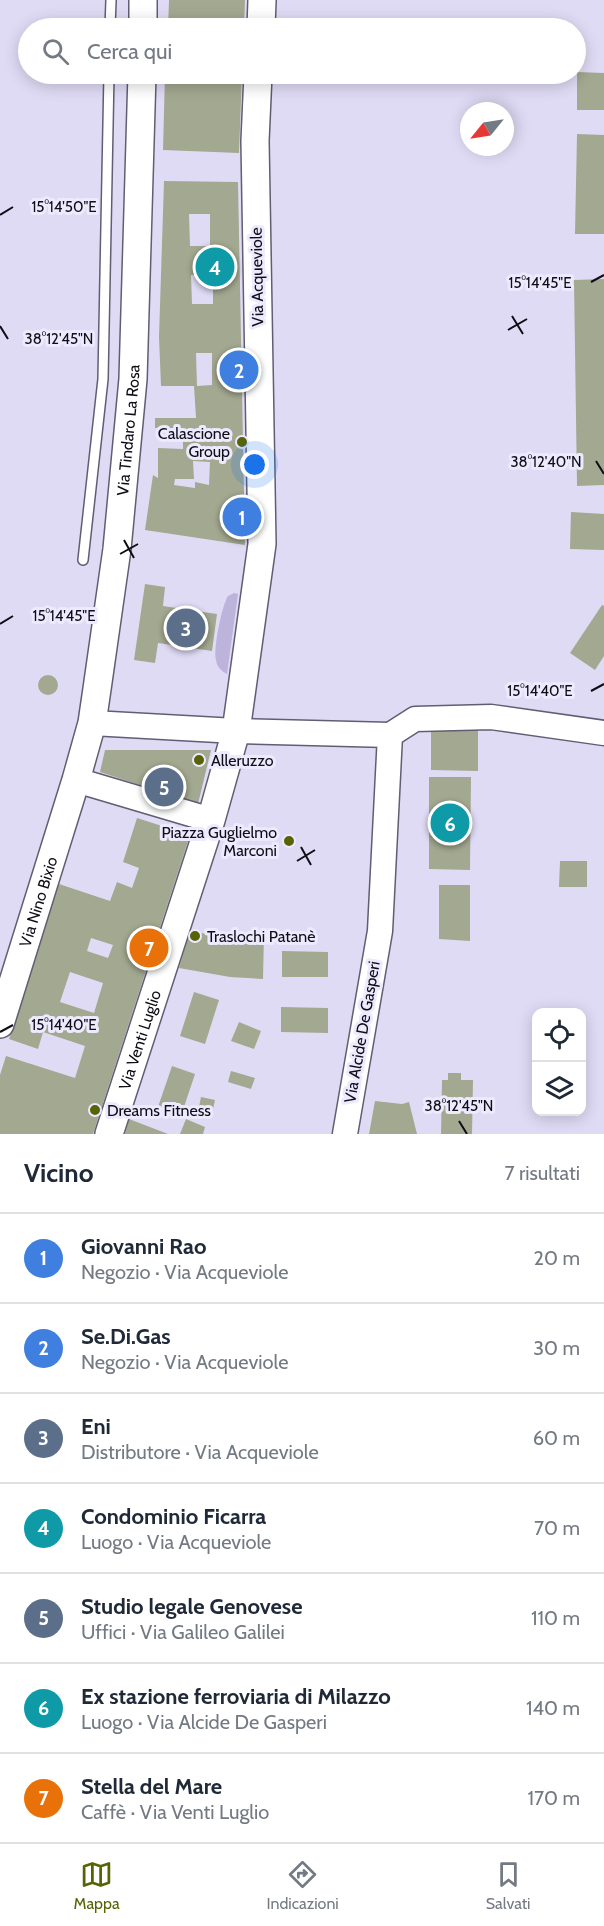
<!DOCTYPE html>
<html lang="it">
<head>
<meta charset="utf-8">
<style>
  :root { --surface:#fff; --page:#f2f2f3; --text:#1f2937; --muted:#747a83; --line:#e0e1e3; --accent:#576305 }
  body { margin:0; font-family:Cabin,sans-serif; background:var(--page); color:var(--text) }
  .controls { position:absolute; right:18px; bottom:18px; display:grid; overflow:hidden; border-radius:12px; box-shadow:0 3px 15px #0003 }
  .controls button { width:54px; height:54px; display:grid; place-items:center; padding:0; border:0; border-bottom:2px solid var(--line); background:var(--surface); color:var(--text); font:30px sans-serif }
  .compass { position:absolute; left:460px; top:102px; width:54px; height:54px; border-radius:50%; background:var(--surface); box-shadow:0 3px 15px #0003; rotate:240deg }
  .you { position:absolute; left:255px; top:465px; width:21px; height:21px; margin:-15px; border:4px solid #fff; border-radius:50%; background:#1a73e8; box-shadow:0 0 0 9px #1a73e833 }
  .badge { display:grid; place-items:center; width:39px; height:39px; border-radius:50%; background:var(--accent); color:#fff; font-size:20px; font-weight:700 }
  .pin { position:absolute; translate:-50% -50%; border:3px solid #fff; box-shadow:0 2px 6px #0006 }
  .list { margin:0; padding:0; list-style:none }
  h2 { display:flex; justify-content:space-between; align-items:center; height:78px; margin:0; padding:0 24px; font-size:26px }
  h2 small { font-size:20px; font-weight:400; color:var(--muted) }
  .list li { display:grid; grid-template-columns:39px 1fr auto; gap:18px; align-items:center; box-sizing:border-box; height:90px; padding:0 24px; border-top:2px solid var(--line) }
  .list b { display:block; font-size:22px; white-space:nowrap }
  .list p { margin:0; font-size:20px; white-space:nowrap; color:var(--muted) }
  .list em { font-size:20px; font-style:normal; color:var(--muted) }
  .icon { flex:none; width:33px; height:33px; fill:none; stroke:currentColor; stroke-width:2; stroke-linecap:round; stroke-linejoin:round }
  .map { position:relative; flex:none; width:604px; height:1134px; overflow:hidden }
  .search { position:absolute; background:var(--surface); box-shadow:0 3px 15px #0003; left:18px; right:18px; top:18px; height:66px; display:flex; align-items:center; gap:15px; box-sizing:border-box; padding:0 21px; border-radius:33px; color:var(--muted); font-size:22px }
  .sheet { height:708px; background:var(--surface) }
  nav { display:flex; justify-content:space-around; align-items:center; box-sizing:border-box; height:84px; border-top:2px solid var(--line); background:var(--surface); font-size:16px; color:var(--muted) }
  nav a { display:grid; justify-items:center; gap:3px }
  nav .on { color:var(--accent) }
  .map>svg:first-child { display:block }
  .green { fill:#bcb4db }
  .building { fill:#a3a890; fill-rule:evenodd }
  .lines { fill:none; stroke-linecap:round; stroke-linejoin:round }
  .service-casing { stroke:#615d72; stroke-width:12 }
  .tertiary-casing { stroke:#615d72; stroke-width:27 }
  .secondary-casing { stroke:#615d72; stroke-width:30 }
  .service { stroke:#fff; stroke-width:9 }
  .tertiary { stroke:#fff; stroke-width:24 }
  .secondary { stroke:#fff; stroke-width:27 }
  .ticks { fill:none; stroke:#0f0d15; stroke-width:2 }
  .poi-dot { fill:#576305; stroke:#ede9fe; stroke-width:2 }
  .labels { text-anchor:middle; dominant-baseline:central; stroke-width:6; stroke-linejoin:round; paint-order:stroke }
  .street-label { font-size:16px; fill:#0f0d15; stroke:#ede9fe }
  .poi-label { font-size:16px; fill:#0f0d15; stroke:#ede9fe; text-anchor:start }
  .ticks-label { font-size:15px; text-anchor:middle; fill:#0f0d15; stroke:#ede9fe; stroke-width:6; stroke-linejoin:round; paint-order:stroke }
</style>
</head>
<body>
<div class="map">
<svg width="604" height="1134" viewBox="0 0 604 1134">
  <rect width="100%" height="100%" fill="#e0dbf5"/>
  <path class="green" d="M 234,593 L 238,594 L 227,674 C 221,671 217,667 216,660 C 213,649 222,605 228,596 Z"/>
  <g class="building">
    <path d="M 169,0 L 245,0 L 244,28 L 168,28 Z"/>
    <path d="M 577,72 L 604,73 L 604,110 L 577,110 Z"/>
    <path d="M 165,74 L 242,74 L 239,153 L 163,150 Z"/>
    <path d="M 577,134 L 604,135 L 604,234 L 575,234 Z"/>
    <path d="M 164,181 L 238,182 L 245,545 L 145,530 L 153,475 L 158,478 L 158,448 L 183,449 L 183,428 L 155,428 L 155,418 L 196,418 L 194,386 L 161,386 L 159,337 ZM 189,214 L 210,214 L 210,246 L 190,246 ZM 191,275 L 213,275 L 213,304 L 192,304 ZM 196,353 L 212,353 L 212,385 L 197,386 ZM 193,461 L 210,462 L 209,485 L 195,482 L 195,488 L 174,485 L 175,479 L 194,479 Z"/>
    <path d="M 604,279 L 604,485 L 577,486 L 574,280 Z"/>
    <path d="M 571,512 L 604,514 L 604,550 L 570,549 Z"/>
    <path d="M 145,584 L 165,587 L 163,606 L 217,614 L 212,651 L 158,643 L 155,663 L 134,660 Z"/>
    <path d="M 602,605 L 604,606 L 604,656 L 595,670 L 570,653 Z"/>
    <circle cx="48" cy="685" r="10"/>
    <path d="M 431,729 L 478,729 L 478,771 L 431,770 Z"/>
    <path d="M 105,750 L 211,750 L 198,804 L 100,772 Z"/>
    <path d="M 429,777 L 471,777 L 470,870 L 429,869 Z"/>
    <path d="M 137,818 L 190,835 L 93,1134 L 0,1134 L 0,1075 L 6,1056 L 75,1078 L 85,1046 L 43,1032 L 38,1049 L 9,1039 L 59,884 L 110,901 L 117,882 L 132,888 L 139,868 L 123,862 ZM 91,938 L 113,945 L 108,958 L 87,951 ZM 70,972 L 103,983 L 94,1013 L 60,1002 Z"/>
    <path d="M 560,861 L 587,861 L 587,887 L 559,887 Z"/>
    <path d="M 439,885 L 470,885 L 470,941 L 439,939 Z"/>
    <path d="M 189,933 L 264,935 L 263,979 L 230,977 L 179,968 Z"/>
    <path d="M 282,951 L 328,952 L 328,977 L 282,977 Z"/>
    <path d="M 194,992 L 219,1000 L 205,1044 L 180,1036 Z"/>
    <path d="M 281,1007 L 328,1008 L 328,1033 L 281,1032 Z"/>
    <path d="M 239,1022 L 261,1031 L 254,1049 L 231,1041 Z"/>
    <path d="M 172,1066 L 195,1074 L 181,1116 L 158,1107 Z"/>
    <path d="M 231,1071 L 255,1078 L 251,1089 L 228,1082 Z"/>
    <path d="M 448,1073 L 461,1073 L 461,1080 L 473,1080 L 472,1134 L 441,1134 L 442,1080 L 448,1080 Z"/>
    <path d="M 201,1097 L 215,1100 L 213,1109 L 209,1108 L 207,1114 L 198,1112 Z"/>
    <path d="M 375,1101 L 402,1104 L 409,1102 L 417,1134 L 369,1134 Z"/>
    <path d="M 129,1119 L 168,1134 L 125,1134 Z"/>
    <path d="M 186,1119 L 205,1127 L 203,1134 L 180,1134 Z"/>
  </g>
  <g class="lines">
    <g class="service-casing">
      <g id="service">
        <path d="M 110,28 L 111,0"/>
        <path d="M 83,560 L 103,379 L 109,74"/>
      </g>
    </g>
    <g class="tertiary-casing">
      <g id="tertiary">
        <path d="M 92,723 L 236,731 L 390,735 L 380,931 L 345,1134"/>
        <path d="M 390,735 L 415,719 L 491,717 L 604,733"/>
        <path d="M 76,780 L 211,820"/>
      </g>
    </g>
    <g class="secondary-casing">
      <g id="secondary">
        <path d="M 143,28 L 143,0"/>
        <path d="M 261,28 L 262,0"/>
        <path id="s1" d="M 0,1024 L 76,780 L 92,723 L 97,689 L 117,549 L 133,379 L 142,74"/>
        <path id="s2" d="M 109,1134 L 211,820 L 236,731 L 242,688 L 262,544 L 255,141 L 258,74"/>
      </g>
    </g>
    <use href="#service" class="service"/>
    <use href="#tertiary" class="tertiary"/>
    <use href="#secondary" class="secondary"/>
  </g>
  <path class="ticks" d="M 0,215 L 13,207M 591,282 L 604,275M 512,316 L 523,334M 0,326 L 8,339M 508,330 L 527,319M 596,461 L 604,474M 124,540 L 134,558M 120,554 L 138,544M 0,624 L 13,616M 591,691 L 604,684M 301,847 L 311,865M 297,861 L 315,850M 0,1032 L 13,1025M 459,1121 L 467,1134"/>
  <g class="poi-dot">
    <circle cx="242" cy="442" r="6"/>
    <circle cx="199" cy="760" r="6"/>
    <circle cx="289" cy="841" r="6"/>
    <circle cx="195" cy="936" r="6"/>
    <circle cx="95" cy="1110" r="6"/>
  </g>
  <g class="labels">
    <g class="street-label">
      <text transform="translate(257 277) rotate(-91)">Via Acqueviole</text>
      <text stroke="none"><textPath href="#s1" startOffset="610">Via Tindaro La Rosa</textPath></text>
      <text stroke="none"><textPath href="#s1" startOffset="128">Via Nino Bixio</textPath></text>
      <text transform="translate(362 1032) rotate(-80)">Via Alcide De Gasperi</text>
      <text stroke="none"><textPath href="#s2" startOffset="99">Via Venti Luglio</textPath></text>
    </g>
    <g class="poi-label">
      <text x="230" y="433" text-anchor="end">Calascione<tspan x="230" dy="18">Group</tspan></text>
      <text x="211" y="760">Alleruzzo</text>
      <text x="277" y="832" text-anchor="end">Piazza Guglielmo<tspan x="277" dy="18">Marconi</tspan></text>
      <text x="207" y="936">Traslochi Patanè</text>
      <text x="107" y="1110">Dreams Fitness</text>
    </g>
  </g>
  <g class="ticks-label">
    <text x="64" y="212">15°14'50"E</text>
    <text x="540" y="288">15°14'45"E</text>
    <text x="59" y="344">38°12'45"N</text>
    <text x="546" y="467">38°12'40"N</text>
    <text x="64" y="621">15°14'45"E</text>
    <text x="540" y="696">15°14'40"E</text>
    <text x="64" y="1030">15°14'40"E</text>
    <text x="459" y="1111">38°12'45"N</text>
  </g>
</svg>
<div class="controls">
<button><svg class="icon" aria-label="locate" viewBox="0 0 24 24"><circle cx="12" cy="12" r="6"/><path d="M12 2v4M12 18v4M2 12h4M18 12h4"/></svg></button>
<button><svg class="icon" aria-label="layers" viewBox="0 0 24 24"><path d="M12 4l9 5-9 5-9-5zM3 14l9 5 9-5"/></svg></button>
</div>
<svg class="compass" viewBox="-18 -18 36 36"><path d="M0-13l5 13h-10z" fill="#e53935"/><path d="M0 13l5-13h-10z" fill="#747a83"/></svg>
<div class="you"></div>
<div class="pin badge" style="left:242px;top:517px;background:#3f7fe0">1</div>
<div class="pin badge" style="left:239px;top:370px;background:#3f7fe0">2</div>
<div class="pin badge" style="left:186px;top:628px;background:#5c6f8a">3</div>
<div class="pin badge" style="left:215px;top:267px;background:#0f9aa8">4</div>
<div class="pin badge" style="left:164px;top:787px;background:#5c6f8a">5</div>
<div class="pin badge" style="left:450px;top:823px;background:#0f9aa8">6</div>
<div class="pin badge" style="left:149px;top:948px;background:#e8710a">7</div>
<div class="search"><svg class="icon" aria-label="search" viewBox="0 0 24 24"><circle cx="10" cy="10" r="6"/><path d="M15 15l6 6"/></svg>Cerca qui</div>
</div>
<section class="sheet">
<h2>Vicino<small>7 risultati</small></h2>
<ul class="list">
<li><span class="badge" style="background:#3f7fe0">1</span><div><b>Giovanni Rao</b><p>Negozio · Via Acqueviole</p></div><em>20 m</em></li>
<li><span class="badge" style="background:#3f7fe0">2</span><div><b>Se.Di.Gas</b><p>Negozio · Via Acqueviole</p></div><em>30 m</em></li>
<li><span class="badge" style="background:#5c6f8a">3</span><div><b>Eni</b><p>Distributore · Via Acqueviole</p></div><em>60 m</em></li>
<li><span class="badge" style="background:#0f9aa8">4</span><div><b>Condominio Ficarra</b><p>Luogo · Via Acqueviole</p></div><em>70 m</em></li>
<li><span class="badge" style="background:#5c6f8a">5</span><div><b>Studio legale Genovese</b><p>Uffici · Via Galileo Galilei</p></div><em>110 m</em></li>
<li><span class="badge" style="background:#0f9aa8">6</span><div><b>Ex stazione ferroviaria di Milazzo</b><p>Luogo · Via Alcide De Gasperi</p></div><em>140 m</em></li>
<li><span class="badge" style="background:#e8710a">7</span><div><b>Stella del Mare</b><p>Caffè · Via Venti Luglio</p></div><em>170 m</em></li>
</ul>
</section>
<nav>
<a class="on"><svg class="icon" aria-label="map" viewBox="0 0 24 24"><path d="M3 6l6-2 6 2 6-2v14l-6 2-6-2-6 2zM9 4v14M15 6v14"/></svg>Mappa</a>
<a><svg class="icon" aria-label="directions" viewBox="0 0 24 24"><path d="M12 3l9 9-9 9-9-9zM9 14v-3h6M13 9l2 2-2 2"/></svg>Indicazioni</a>
<a><svg class="icon" aria-label="saved" viewBox="0 0 24 24"><path d="M7 4h10v16l-5-4-5 4z"/></svg>Salvati</a>
</nav>
</body>
</html>
